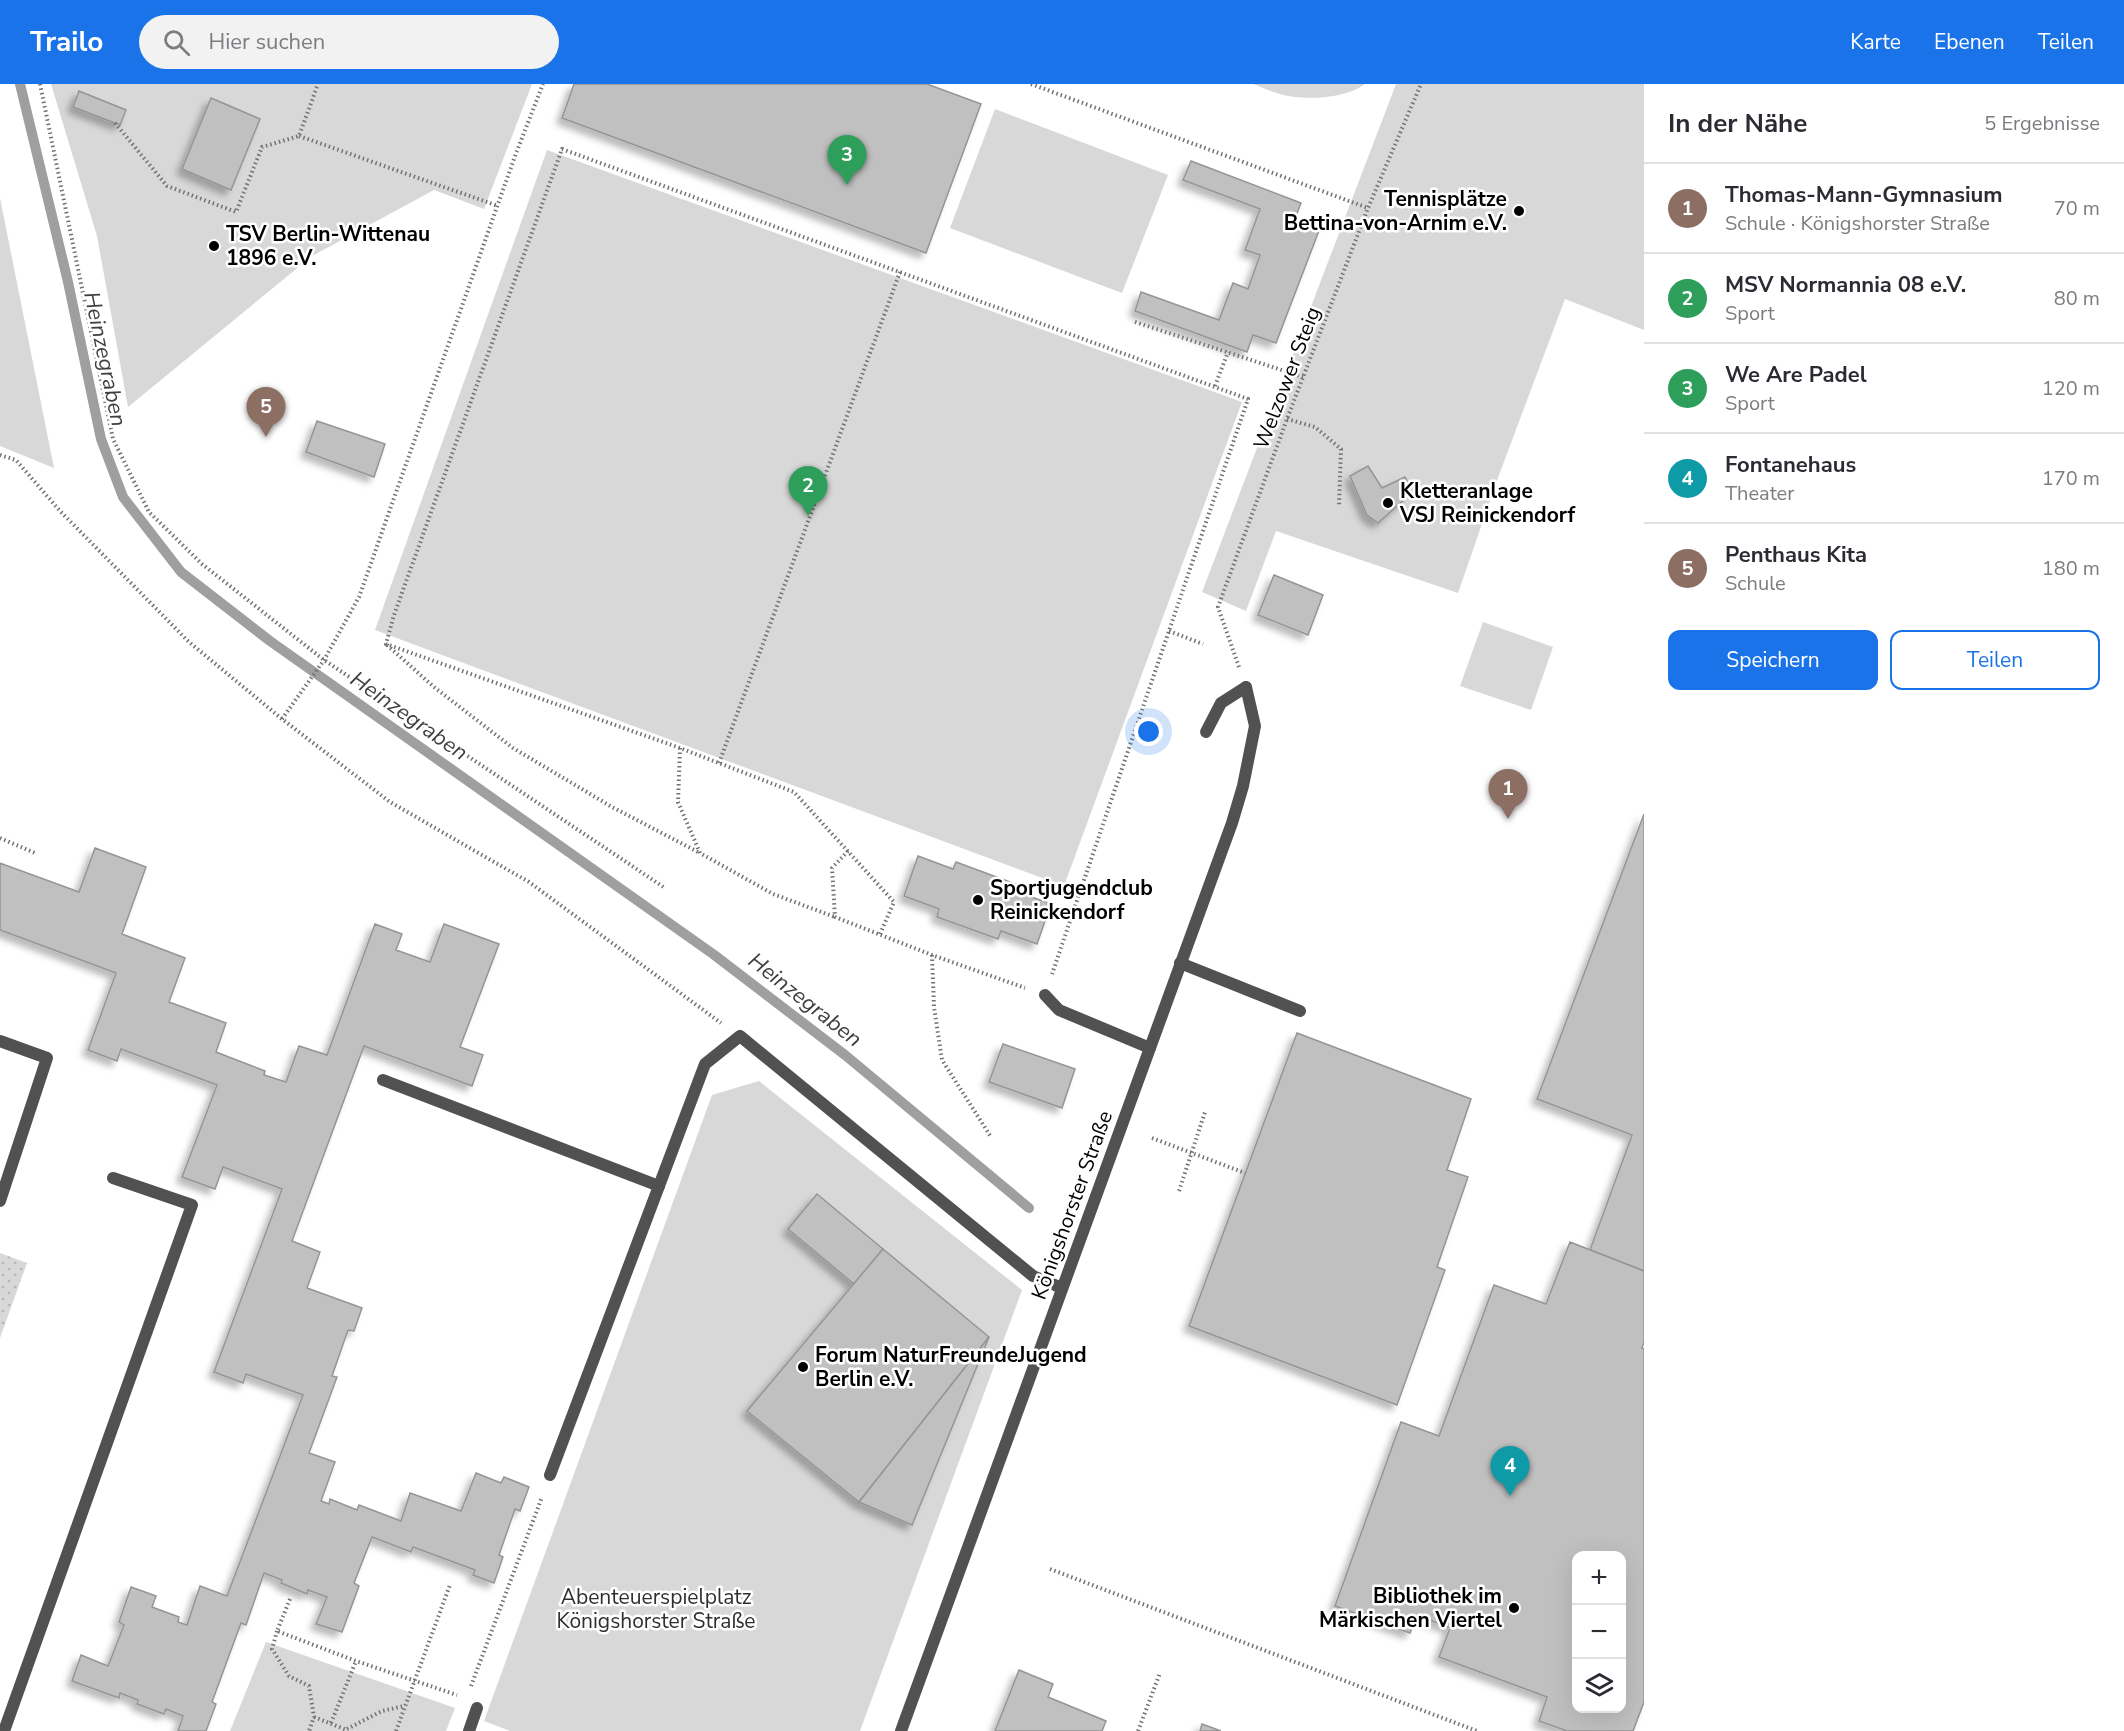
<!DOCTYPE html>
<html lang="de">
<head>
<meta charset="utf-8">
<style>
  :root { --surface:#fff; --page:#f2f2f3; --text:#2b2b33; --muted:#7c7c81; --line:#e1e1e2; --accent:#1a73e8 }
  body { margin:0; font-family:"Nunito Sans",sans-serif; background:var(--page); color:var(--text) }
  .controls { position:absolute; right:18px; bottom:18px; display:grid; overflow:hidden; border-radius:12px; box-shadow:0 6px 24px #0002 }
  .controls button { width:54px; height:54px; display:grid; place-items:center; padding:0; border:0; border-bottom:2px solid var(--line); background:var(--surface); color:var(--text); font:30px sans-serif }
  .you { position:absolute; left:1149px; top:648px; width:21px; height:21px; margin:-15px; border:4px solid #fff; border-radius:50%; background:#1a73e8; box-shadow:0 0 0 9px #1a73e833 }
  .badge { display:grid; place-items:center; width:39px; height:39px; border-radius:50%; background:var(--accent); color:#fff; font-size:20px; font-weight:700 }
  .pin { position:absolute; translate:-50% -50px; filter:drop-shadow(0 2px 3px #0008) }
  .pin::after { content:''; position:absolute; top:32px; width:21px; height:18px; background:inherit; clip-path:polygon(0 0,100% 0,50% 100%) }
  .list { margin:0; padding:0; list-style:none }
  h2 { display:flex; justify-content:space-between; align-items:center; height:78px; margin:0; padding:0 24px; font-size:26px }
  h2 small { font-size:20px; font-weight:400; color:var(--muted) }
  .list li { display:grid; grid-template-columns:39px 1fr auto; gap:18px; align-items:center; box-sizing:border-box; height:90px; padding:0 24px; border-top:2px solid var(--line) }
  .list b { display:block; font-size:22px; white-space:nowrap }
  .list p { margin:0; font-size:20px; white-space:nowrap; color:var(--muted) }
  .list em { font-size:20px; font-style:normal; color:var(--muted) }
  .actions { display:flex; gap:12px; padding:18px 24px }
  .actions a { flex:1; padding:14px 0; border:2px solid var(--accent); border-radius:12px; text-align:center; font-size:21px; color:var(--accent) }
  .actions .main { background:var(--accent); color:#fff }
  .icon { flex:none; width:33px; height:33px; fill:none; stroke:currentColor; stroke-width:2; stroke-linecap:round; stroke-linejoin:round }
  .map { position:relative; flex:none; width:1644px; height:1647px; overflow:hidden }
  header { display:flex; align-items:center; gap:36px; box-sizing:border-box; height:84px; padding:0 30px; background:var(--accent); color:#fff }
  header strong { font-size:28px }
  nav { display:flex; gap:33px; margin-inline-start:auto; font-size:21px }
  .search { width:420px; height:54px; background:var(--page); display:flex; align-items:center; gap:15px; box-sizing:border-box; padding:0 21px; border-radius:33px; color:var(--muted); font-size:22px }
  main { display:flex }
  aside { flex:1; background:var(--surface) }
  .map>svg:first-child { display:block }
  .grass { fill:url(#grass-dots) }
  .park { fill:#d8d8d8 }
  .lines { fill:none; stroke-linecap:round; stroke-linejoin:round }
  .stream { stroke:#9f9f9f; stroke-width:10 }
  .building { fill:#c0c0c0; stroke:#959595; stroke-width:1.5; fill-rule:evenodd; filter:url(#shadow) }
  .path { stroke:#737373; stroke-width:4; stroke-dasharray:1.5 3; stroke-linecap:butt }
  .lane { stroke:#515151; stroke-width:12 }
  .street { stroke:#515151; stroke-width:12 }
  .poi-dot { fill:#000; stroke:#fff; stroke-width:2 }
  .labels { text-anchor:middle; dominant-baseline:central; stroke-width:5; stroke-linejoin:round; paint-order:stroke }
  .poi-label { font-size:21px; font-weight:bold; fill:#000; stroke:#fff; text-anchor:start }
  .street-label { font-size:21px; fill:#000; stroke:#fff }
  .park-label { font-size:21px; fill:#2f2f2f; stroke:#fff }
  .water-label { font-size:22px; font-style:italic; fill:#404040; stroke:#fff }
</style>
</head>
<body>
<header>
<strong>Trailo</strong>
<div class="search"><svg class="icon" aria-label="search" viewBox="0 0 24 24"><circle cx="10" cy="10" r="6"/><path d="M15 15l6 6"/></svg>Hier suchen</div>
<nav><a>Karte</a><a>Ebenen</a><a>Teilen</a></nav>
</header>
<main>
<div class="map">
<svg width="1644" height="1647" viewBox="0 0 1644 1647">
  <defs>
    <pattern id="grass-dots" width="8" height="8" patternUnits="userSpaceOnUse" patternTransform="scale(1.5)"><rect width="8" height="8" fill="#d8d8d8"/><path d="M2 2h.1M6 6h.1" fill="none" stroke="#b8b8b8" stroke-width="1.8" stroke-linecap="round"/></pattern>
    <filter id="shadow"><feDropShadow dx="-5.5" dy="5.5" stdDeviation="3" flood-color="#0004"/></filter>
  </defs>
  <rect width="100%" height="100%" fill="#fff"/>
  <path class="grass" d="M 0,1169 L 27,1179 L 0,1254 Z"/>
  <g class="park">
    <path d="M 51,0 L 532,0 L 484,125 L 434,106 L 312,172 L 128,323 L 97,152 Z"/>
    <path d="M 1253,0 L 1365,0 C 1346,15 1303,17 1280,10 C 1271,8 1262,3 1253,0 Z"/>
    <path d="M 1396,0 L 1644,0 L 1644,246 L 1565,215 L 1499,391 L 1458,509 L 1276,447 L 1246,527 L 1202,508 Z"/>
    <path d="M 995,25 L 1168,91 L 1122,209 L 950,144 Z"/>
    <path d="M 547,66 L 1242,318 L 1064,802 L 375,546 Z"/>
    <path d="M 0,114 L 54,384 L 0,362 Z"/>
    <path d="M 1483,538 L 1553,563 L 1531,626 L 1460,602 Z"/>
    <path d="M 759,997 L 1022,1206 L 860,1647 L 510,1647 L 484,1637 L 712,1011 Z"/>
    <path d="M 266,1558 L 455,1624 L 446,1647 L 230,1647 Z"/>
  </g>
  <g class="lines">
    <path class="stream" d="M 20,0 L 68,198 L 101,355 L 123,413 L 181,488 L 270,557 L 713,870 L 845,971 L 1029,1124"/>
  </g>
  <g class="building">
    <path d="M 574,0 L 927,0 L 981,20 L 926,169 L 562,34 Z"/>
    <path d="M 79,7 L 126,26 L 120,41 L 73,23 Z"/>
    <path d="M 211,14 L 260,35 L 231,106 L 182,85 Z"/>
    <path d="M 1191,77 L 1301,119 L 1295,135 L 1320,144 L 1276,259 L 1253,251 L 1247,268 L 1135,227 L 1141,208 L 1219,236 L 1233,199 L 1248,205 L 1260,171 L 1245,166 L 1260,125 L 1183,96 Z"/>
    <path d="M 317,337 L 385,360 L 374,393 L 306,368 Z"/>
    <path d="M 1368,382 L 1382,404 L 1405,393 L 1410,402 L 1405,415 L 1378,439 L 1367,431 L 1350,392 Z"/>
    <path d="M 1274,491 L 1323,511 L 1308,551 L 1258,531 Z"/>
    <path d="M 1644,730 L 1644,1187 L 1590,1166 L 1632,1051 L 1537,1015 Z"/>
    <path d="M 95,764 L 146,783 L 122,850 L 185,874 L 169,918 L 226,939 L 216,968 L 265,987 L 264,991 L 286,998 L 299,962 L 327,971 L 375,840 L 402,850 L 396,866 L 430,878 L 444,840 L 499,860 L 460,963 L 483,971 L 472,1002 L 364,962 L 292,1157 L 320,1168 L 307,1204 L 362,1224 L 354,1247 L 348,1246 L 332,1292 L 337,1293 L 309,1369 L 335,1378 L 321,1417 L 329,1420 L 330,1415 L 357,1426 L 359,1421 L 401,1437 L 410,1409 L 461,1427 L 476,1389 L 501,1399 L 504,1393 L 529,1403 L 520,1427 L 515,1425 L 499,1471 L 503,1473 L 494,1499 L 473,1491 L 475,1486 L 413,1463 L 411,1468 L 372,1453 L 354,1499 L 359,1502 L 342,1548 L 316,1540 L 327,1513 L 308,1506 L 307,1510 L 281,1499 L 282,1496 L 264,1489 L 246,1541 L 241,1539 L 212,1618 L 216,1620 L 206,1647 L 178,1647 L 183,1632 L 166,1625 L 164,1630 L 137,1620 L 138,1616 L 120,1609 L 119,1614 L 72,1597 L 81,1571 L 108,1582 L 124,1541 L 119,1538 L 131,1503 L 156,1512 L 152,1523 L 179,1533 L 178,1538 L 187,1541 L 200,1502 L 227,1512 L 303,1311 L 246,1290 L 243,1299 L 214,1288 L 282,1105 L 223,1083 L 215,1105 L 182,1093 L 217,1001 L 121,965 L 117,977 L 88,966 L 116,889 L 0,846 L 0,779 L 79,808 Z"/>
    <path d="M 918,772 L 953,785 L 956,778 L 1018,801 L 1015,807 L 1051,820 L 1037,860 L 1001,847 L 998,855 L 937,833 L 939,825 L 904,812 Z"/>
    <path d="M 1297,949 L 1471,1015 L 1447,1086 L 1468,1093 L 1437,1183 L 1445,1186 L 1397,1321 L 1189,1242 Z"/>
    <path d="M 1003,960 L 1075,985 L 1062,1024 L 989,998 Z"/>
    <path d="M 817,1110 L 883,1165 L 854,1200 L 788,1145 Z"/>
    <path d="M 1570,1158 L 1644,1187 L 1644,1258 L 1642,1264 L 1644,1265 L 1644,1618 L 1633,1647 L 1567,1647 L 1539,1637 L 1547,1613 L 1439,1573 L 1450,1544 L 1417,1531 L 1410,1549 L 1335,1522 L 1401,1338 L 1439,1352 L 1494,1201 L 1546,1220 ZM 1576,1472 L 1622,1472 L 1622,1624 L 1576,1624 Z"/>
    <path d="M 883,1165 L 989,1253 L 859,1418 L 747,1327 Z"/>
    <path d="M 989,1253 L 912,1441 L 859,1418 Z"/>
    <path d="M 1019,1586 L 1053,1600 L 1048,1613 L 1106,1637 L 1102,1647 L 995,1647 Z"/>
    <path d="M 1202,1640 L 1221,1647 L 1200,1647 Z"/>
  </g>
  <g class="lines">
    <g class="path">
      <path d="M 40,0 L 113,355 L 149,428 L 202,480 L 324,576 L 665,804"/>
      <path d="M 1031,0 L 1368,124"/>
      <path d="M 115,39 L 167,102 L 236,128 L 262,63 L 299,52 L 318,0"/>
      <path d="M 299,52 L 498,122"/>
      <path d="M 1135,238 L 1303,293"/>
      <path d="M 1215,302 L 1228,268"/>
      <path d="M 1287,335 L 1315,343 L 1341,365 L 1339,421"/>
      <path d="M 0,371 L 16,376 L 60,427 L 189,558 L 282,635 L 390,718 L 529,798 L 721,939"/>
      <path d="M 1169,547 L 1203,560"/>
      <path d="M 387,561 L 434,603 L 513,664 L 612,723 L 700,769"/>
      <path d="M 1239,583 L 1218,523 L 1287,335 L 1368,124 L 1421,0"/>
      <path d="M 282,635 L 324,576 L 359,513 L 515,72 L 543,0"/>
      <path d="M 680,664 L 678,718 L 700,769 L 773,810 L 835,833"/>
      <path d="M 719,679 L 900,188"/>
      <path d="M 0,754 L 35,769"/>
      <path d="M 848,767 L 832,784 L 835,833 L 932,871 L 1025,904"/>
      <path d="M 880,850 L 894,818 L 794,708 L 680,664 L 386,560 L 394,531 L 562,65 L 1248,315 L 1052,890"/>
      <path d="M 932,871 L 934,923 L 942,976 L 991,1053"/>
      <path d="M 1152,1054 L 1245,1089"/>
      <path d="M 1179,1107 L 1205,1028"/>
      <path d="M 1050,1485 L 1477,1647"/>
      <path d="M 290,1515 L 277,1547 L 356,1577 L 457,1611"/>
      <path d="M 277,1547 L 272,1565 L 289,1592 L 309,1602 L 314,1633 L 309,1647"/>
      <path d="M 471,1602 L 542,1413"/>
      <path d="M 314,1633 L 347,1646"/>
      <path d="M 331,1639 L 356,1577"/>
      <path d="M 347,1645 L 382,1627 L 404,1622"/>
      <path d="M 396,1647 L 450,1501"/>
      <path d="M 1138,1647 L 1160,1589"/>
    </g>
    <g class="lane">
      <path d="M 1206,648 L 1221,619 L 1246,603"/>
      <path d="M 1180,879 L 1300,927"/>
      <path d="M 1045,911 L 1059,926 L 1150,964"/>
      <path d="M 0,957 L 47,974 L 0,1117"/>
      <path d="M 383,996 L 659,1102"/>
      <path d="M 550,1391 L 705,980 L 740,952 L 1033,1192 L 1062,1204"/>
      <path d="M 4,1647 L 192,1121 L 113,1094"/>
      <path d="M 469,1647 L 477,1624"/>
    </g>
    <path class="street" d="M 901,1647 L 1232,739 L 1243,702 L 1255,642 L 1246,603"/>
  </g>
  <g class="poi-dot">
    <circle cx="1519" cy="127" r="6"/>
    <circle cx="214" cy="162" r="6"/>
    <circle cx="1388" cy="419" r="6"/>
    <circle cx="978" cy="816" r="6"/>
    <circle cx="803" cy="1283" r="6"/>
    <circle cx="1514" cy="1524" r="6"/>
  </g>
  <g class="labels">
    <g class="poi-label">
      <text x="1507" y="115" text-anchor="end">Tennisplätze<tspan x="1507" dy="24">Bettina-von-Arnim e.V.</tspan></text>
      <text x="226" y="150">TSV Berlin-Wittenau<tspan x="226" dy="24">1896 e.V.</tspan></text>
      <text x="1400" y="407">Kletteranlage<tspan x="1400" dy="24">VSJ Reinickendorf</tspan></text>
      <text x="990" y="804">Sportjugendclub<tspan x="990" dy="24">Reinickendorf</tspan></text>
      <text x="815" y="1271">Forum NaturFreundeJugend<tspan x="815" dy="24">Berlin e.V.</tspan></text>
      <text x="1502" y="1512" text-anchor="end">Bibliothek im<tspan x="1502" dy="24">Märkischen Viertel</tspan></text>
    </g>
    <g class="street-label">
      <text transform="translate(1287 294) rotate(-69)">Welzower Steig</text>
      <text transform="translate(1072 1121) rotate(-70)">Königshorster Straße</text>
    </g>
    <g class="park-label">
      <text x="656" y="1513">Abenteuerspielplatz<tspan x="656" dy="24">Königshorster Straße</tspan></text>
    </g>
    <g class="water-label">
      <text transform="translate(105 275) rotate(78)">Heinzegraben</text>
      <text transform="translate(409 632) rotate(35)">Heinzegraben</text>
      <text transform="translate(805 916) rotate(38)">Heinzegraben</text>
    </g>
  </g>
</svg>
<div class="controls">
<button>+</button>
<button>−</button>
<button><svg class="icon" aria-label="layers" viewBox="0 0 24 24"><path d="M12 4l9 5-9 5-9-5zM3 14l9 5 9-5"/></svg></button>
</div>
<div class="you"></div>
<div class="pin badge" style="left:1508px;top:735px;background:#8d6e63">1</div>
<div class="pin badge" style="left:808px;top:432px;background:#2e9e5b">2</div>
<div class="pin badge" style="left:847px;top:101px;background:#2e9e5b">3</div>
<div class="pin badge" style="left:1510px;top:1412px;background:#0f9aa8">4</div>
<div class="pin badge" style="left:266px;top:353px;background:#8d6e63">5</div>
</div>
<aside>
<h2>In der Nähe<small>5 Ergebnisse</small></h2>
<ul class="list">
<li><span class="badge" style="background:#8d6e63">1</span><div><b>Thomas-Mann-Gymnasium</b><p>Schule · Königshorster Straße</p></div><em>70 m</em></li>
<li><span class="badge" style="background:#2e9e5b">2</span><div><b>MSV Normannia 08 e.V.</b><p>Sport</p></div><em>80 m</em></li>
<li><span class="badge" style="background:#2e9e5b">3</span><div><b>We Are Padel</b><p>Sport</p></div><em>120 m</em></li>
<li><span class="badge" style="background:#0f9aa8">4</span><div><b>Fontanehaus</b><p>Theater</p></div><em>170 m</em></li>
<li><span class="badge" style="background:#8d6e63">5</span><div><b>Penthaus Kita</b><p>Schule</p></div><em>180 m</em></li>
</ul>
<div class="actions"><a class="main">Speichern</a><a>Teilen</a></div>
</aside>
</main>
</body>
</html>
